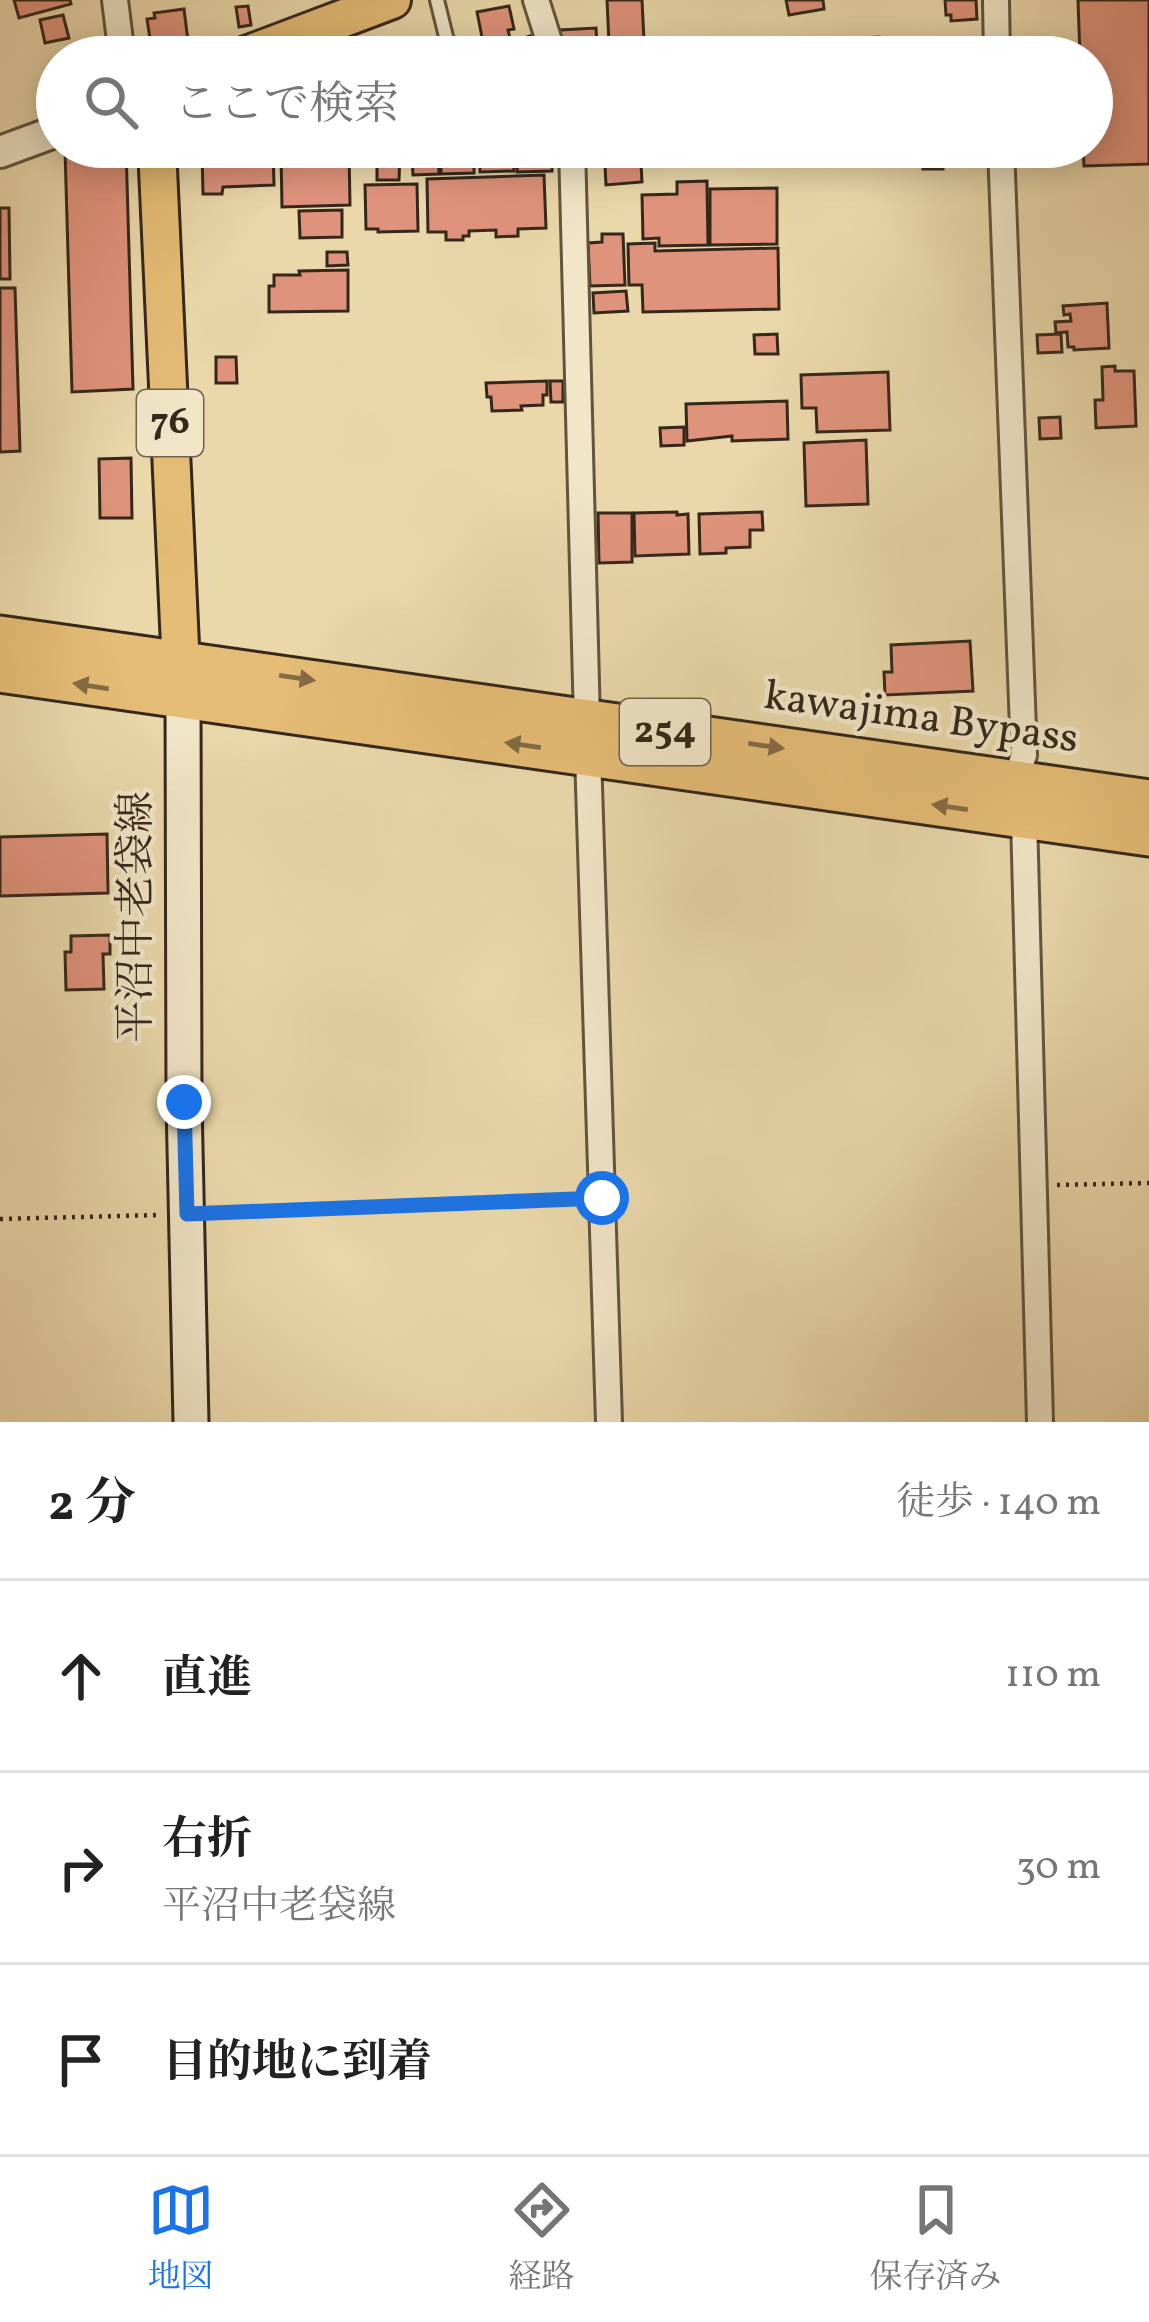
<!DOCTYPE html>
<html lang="ja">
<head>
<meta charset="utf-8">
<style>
  :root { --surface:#fff; --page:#f2f2f2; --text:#222; --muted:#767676; --line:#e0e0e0; --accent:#1a73e8 }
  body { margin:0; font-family:Vollkorn,"Noto Serif JP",serif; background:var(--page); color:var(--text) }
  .stop { position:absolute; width:36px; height:36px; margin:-27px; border:9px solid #1a73e8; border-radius:50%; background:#fff }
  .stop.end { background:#1a73e8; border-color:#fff; box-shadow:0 3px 12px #0008 }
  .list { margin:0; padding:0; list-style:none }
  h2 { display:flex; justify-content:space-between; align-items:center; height:156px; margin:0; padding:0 48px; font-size:51px }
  h2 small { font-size:39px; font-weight:400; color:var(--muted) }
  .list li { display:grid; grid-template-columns:78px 1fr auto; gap:36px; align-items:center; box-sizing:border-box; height:192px; padding:0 48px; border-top:3px solid var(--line) }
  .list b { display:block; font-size:45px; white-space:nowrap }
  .list p { margin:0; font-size:39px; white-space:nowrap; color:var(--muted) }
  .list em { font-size:39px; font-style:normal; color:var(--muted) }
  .icon { flex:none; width:66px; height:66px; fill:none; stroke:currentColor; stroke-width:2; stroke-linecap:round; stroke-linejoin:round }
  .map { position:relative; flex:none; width:1149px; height:1422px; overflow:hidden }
  .search { position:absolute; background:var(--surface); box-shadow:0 6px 30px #0003; left:36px; right:36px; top:36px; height:132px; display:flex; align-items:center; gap:30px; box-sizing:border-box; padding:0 42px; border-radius:66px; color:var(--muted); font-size:45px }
  .sheet { height:732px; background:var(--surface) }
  nav { display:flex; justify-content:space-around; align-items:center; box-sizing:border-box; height:168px; border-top:3px solid var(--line); background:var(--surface); font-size:33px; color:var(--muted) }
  nav a { display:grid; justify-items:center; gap:6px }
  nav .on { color:var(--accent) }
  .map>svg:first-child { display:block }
  .building { fill:#e0937c; stroke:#35281b; stroke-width:3 }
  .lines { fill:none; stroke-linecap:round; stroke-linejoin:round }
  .service-casing { stroke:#62543f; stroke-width:18 }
  .minor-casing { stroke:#62543f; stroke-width:30 }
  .tertiary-casing { stroke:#62543f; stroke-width:36 }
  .secondary-casing { stroke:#35281b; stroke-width:39 }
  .primary-casing { stroke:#35281b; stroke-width:42 }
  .trunk-casing { stroke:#35281b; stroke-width:45 }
  .path { stroke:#35281b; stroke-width:4.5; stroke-dasharray:3 6; stroke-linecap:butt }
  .service { stroke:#f1e6c8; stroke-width:12 }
  .minor { stroke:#f1e6c8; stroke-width:24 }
  .tertiary { stroke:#f1e6c8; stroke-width:30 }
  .secondary { stroke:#f1e6c8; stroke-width:33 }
  .primary { stroke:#e5bc75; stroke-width:36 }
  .trunk { stroke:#e5bc75; stroke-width:39 }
  .oneway { fill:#846b44 }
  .route { stroke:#1a73e8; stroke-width:15 }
  .labels { text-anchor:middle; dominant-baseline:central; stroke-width:9; stroke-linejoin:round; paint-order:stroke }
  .shield { fill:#f1e6c8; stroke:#6d614f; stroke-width:3 }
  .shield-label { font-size:39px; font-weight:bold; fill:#35281b }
  .street-label { font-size:42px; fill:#35281b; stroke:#f1e6c8 }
</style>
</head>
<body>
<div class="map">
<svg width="1149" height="1422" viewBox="0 0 1149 1422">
  <rect width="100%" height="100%" fill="#ead8aa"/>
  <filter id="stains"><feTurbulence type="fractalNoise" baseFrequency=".00167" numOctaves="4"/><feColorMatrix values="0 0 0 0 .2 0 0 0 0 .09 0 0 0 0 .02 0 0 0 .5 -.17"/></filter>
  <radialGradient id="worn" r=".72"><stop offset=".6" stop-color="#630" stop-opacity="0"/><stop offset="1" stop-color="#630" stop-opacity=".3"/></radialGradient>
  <g class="building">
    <path d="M 14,0 L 70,0 L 71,4 L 19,18 Z"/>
    <path d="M 607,0 L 642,0 L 644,41 L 609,43 Z"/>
    <path d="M 786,0 L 823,0 L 824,9 L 789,15 Z"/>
    <path d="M 945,0 L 976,0 L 977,19 L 951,21 L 951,15 L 946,15 Z"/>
    <path d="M 1078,0 L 1149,0 L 1149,164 L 1084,166 L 1083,147 L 1092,147 L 1092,57 L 1080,57 Z"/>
    <path d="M 248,6 L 251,25 L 239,27 L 236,7 Z"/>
    <path d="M 509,6 L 514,29 L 508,30 L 514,55 L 486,57 L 477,12 Z"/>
    <path d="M 184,9 L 188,41 L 156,45 L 155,38 L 150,39 L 147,19 L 155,18 L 154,13 Z"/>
    <path d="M 63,15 L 69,38 L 45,43 L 40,20 Z"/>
    <path d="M 596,28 L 597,45 L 562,47 L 560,30 Z"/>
    <path d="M 530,36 L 536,57 L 520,57 L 516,41 Z"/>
    <path d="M 879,37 L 880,57 L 863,57 L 862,38 Z"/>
    <path d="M 915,38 L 916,56 L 886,57 L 885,40 Z"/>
    <path d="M 816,39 L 817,56 L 798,57 L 797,41 Z"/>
    <path d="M 857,43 L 858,57 L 841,57 L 840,44 Z"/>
    <path d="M 771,49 L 771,57 L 734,57 L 734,52 Z"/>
    <path d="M 72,147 L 126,147 L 133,389 L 72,392 L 65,150 Z"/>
    <path d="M 530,147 L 552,147 L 552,171 L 517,172 L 517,153 L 530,153 Z"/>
    <path d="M 604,147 L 640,147 L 642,182 L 606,185 Z"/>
    <path d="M 273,148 L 274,185 L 223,187 L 222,194 L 203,194 L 202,150 Z"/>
    <path d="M 513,149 L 514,171 L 480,172 L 480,150 Z"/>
    <path d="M 349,152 L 350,205 L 282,207 L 281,153 Z"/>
    <path d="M 453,152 L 474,152 L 474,173 L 441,174 L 441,161 L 453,160 Z"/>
    <path d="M 438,153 L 439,174 L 413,175 L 412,155 Z"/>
    <rect x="923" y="153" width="20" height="16"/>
    <path d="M 377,154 L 400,154 L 399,180 L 377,180 Z"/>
    <path d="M 544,175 L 546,228 L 518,229 L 518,236 L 496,237 L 496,230 L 469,231 L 469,236 L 463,236 L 463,240 L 446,240 L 446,232 L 428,232 L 427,179 Z"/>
    <path d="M 707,181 L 708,245 L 659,246 L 659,238 L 643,239 L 642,195 L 677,194 L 677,182 Z"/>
    <path d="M 417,184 L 418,231 L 378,232 L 378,229 L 366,229 L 365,185 Z"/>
    <path d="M 777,188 L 777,244 L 710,245 L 710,189 Z"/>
    <path d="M 0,208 L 9,208 L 10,279 L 0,279 Z"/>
    <path d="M 342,210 L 342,237 L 300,238 L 299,211 Z"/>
    <path d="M 602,234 L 623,234 L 625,285 L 590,286 L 588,243 L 602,242 Z"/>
    <path d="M 655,243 L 655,251 L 778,248 L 779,309 L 643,312 L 642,285 L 629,285 L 628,244 Z"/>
    <path d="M 327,252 L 347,252 L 348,265 L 327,266 Z"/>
    <path d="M 348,270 L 348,311 L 269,312 L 269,286 L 274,286 L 274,275 L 300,275 L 299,271 Z"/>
    <path d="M 0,288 L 15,288 L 20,451 L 0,452 Z"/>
    <path d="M 626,291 L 628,311 L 594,313 L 593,293 Z"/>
    <path d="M 1107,303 L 1109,348 L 1074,350 L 1074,347 L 1068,347 L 1067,332 L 1056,333 L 1055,322 L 1071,321 L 1070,314 L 1064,315 L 1063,306 Z"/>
    <path d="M 777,334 L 778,354 L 755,354 L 754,335 Z"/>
    <path d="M 1061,334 L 1062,352 L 1038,353 L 1037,335 Z"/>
    <path d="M 216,357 L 236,357 L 237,383 L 216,383 Z"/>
    <path d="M 1115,366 L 1115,371 L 1134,371 L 1136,426 L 1096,428 L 1095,400 L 1103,400 L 1102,367 Z"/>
    <path d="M 888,372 L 890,430 L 817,432 L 816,408 L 802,408 L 801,375 Z"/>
    <path d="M 547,381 L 547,395 L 543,395 L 543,405 L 521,406 L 522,410 L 492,411 L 491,397 L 487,397 L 486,383 Z"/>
    <path d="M 550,381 L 563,381 L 563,402 L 551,402 Z"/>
    <path d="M 787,401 L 788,439 L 732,441 L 732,436 L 687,441 L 686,404 Z"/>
    <path d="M 1060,417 L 1061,438 L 1040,439 L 1039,418 Z"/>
    <path d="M 684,427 L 684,445 L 661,446 L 660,428 Z"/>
    <path d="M 866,440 L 868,504 L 806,506 L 804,443 Z"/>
    <path d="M 131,458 L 132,518 L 100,518 L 99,459 Z"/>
    <path d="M 677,512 L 677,515 L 688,514 L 689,554 L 635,556 L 634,513 Z"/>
    <path d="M 762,512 L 763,530 L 750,530 L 750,547 L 726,548 L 726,553 L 700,554 L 699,514 Z"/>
    <path d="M 598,513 L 632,513 L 632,562 L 599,563 Z"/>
    <path d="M 970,641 L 973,691 L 885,695 L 884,672 L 892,672 L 891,645 Z"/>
    <path d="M 107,834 L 108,893 L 0,896 L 0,837 Z"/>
    <path d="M 110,935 L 110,954 L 103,954 L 104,989 L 66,990 L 65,952 L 71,952 L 71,936 Z"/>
  </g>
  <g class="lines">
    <g class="service-casing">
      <g id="service">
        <path d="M 437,0 L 451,57"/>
        <path d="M 379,149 L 412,147"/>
      </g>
    </g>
    <g class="minor-casing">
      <g id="minor">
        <path d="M 115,0 L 122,57"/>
        <path d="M 536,0 L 554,57"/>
        <path d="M 996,0 L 997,57"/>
        <path d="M 572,147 L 587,721"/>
        <path d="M 1001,147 L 1024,755 L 1015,781"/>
        <path d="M 588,754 L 609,1422"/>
        <path d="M 1024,818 L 1040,1422"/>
      </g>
    </g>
    <g class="tertiary-casing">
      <path id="tertiary" d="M 0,152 L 57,131"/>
    </g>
    <g class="secondary-casing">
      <path id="secondary" d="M 183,700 L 184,1102 L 191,1422"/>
    </g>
    <g class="primary-casing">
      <g id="primary">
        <path d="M 241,57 L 392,0"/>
        <path d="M 157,147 L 182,689"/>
      </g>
    </g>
    <g class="trunk-casing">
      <g id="trunk">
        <path d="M 0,636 L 1149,800"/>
        <path d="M 0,672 L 1149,836"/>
      </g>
    </g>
    <g class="path">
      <path d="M 1057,1185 L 1149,1183"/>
      <path d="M 212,1213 L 578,1199"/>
      <path d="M 0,1219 L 159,1215"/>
    </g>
    <use href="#service" class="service"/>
    <use href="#minor" class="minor"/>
    <use href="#tertiary" class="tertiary"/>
    <use href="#secondary" class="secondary"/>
    <use href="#primary" class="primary"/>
    <use href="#trunk" class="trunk"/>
  </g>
  <defs><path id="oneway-solid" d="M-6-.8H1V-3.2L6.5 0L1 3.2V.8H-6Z" transform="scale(3)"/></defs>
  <g class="oneway">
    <use href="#oneway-solid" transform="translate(297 678) rotate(8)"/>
    <use href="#oneway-solid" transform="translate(91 686) rotate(-171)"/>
    <use href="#oneway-solid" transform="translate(523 745) rotate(-172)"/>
    <use href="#oneway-solid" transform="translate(766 746) rotate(8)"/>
    <use href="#oneway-solid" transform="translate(950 807) rotate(-172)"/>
  </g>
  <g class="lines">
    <path class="route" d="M 184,1102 L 187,1214 L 602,1198"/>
  </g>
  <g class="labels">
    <g class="shield">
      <rect x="137" y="390" width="66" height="66" rx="9"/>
      <rect x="620" y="699" width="90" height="66" rx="9"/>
    </g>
    <g class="shield-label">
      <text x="170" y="423">76</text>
      <text x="665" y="732">254</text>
    </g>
    <g class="street-label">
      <text transform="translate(921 719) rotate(8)">kawajima Bypass</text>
      <text transform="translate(138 917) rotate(-90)">平沼中老袋線</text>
    </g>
  </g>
  <rect width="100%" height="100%" filter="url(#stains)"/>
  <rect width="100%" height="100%" fill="url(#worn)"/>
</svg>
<div class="stop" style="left:602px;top:1198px"></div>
<div class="stop end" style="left:184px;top:1102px"></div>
<div class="search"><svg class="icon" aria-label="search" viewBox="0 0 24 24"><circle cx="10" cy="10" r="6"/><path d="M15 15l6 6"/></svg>ここで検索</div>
</div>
<section class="sheet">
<h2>2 分<small>徒歩 · 140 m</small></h2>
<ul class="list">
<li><svg class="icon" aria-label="ahead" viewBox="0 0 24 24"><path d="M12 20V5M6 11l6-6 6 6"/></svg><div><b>直進</b></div><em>110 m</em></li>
<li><svg class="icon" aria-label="right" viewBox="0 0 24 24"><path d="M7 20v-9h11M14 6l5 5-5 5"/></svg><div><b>右折</b><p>平沼中老袋線</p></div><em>30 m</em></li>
<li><svg class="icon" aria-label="arrive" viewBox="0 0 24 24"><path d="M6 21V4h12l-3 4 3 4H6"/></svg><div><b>目的地に到着</b></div></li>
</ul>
</section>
<nav>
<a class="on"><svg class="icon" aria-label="map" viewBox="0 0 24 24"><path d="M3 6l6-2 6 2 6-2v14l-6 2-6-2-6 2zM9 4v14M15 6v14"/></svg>地図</a>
<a><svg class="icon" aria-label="directions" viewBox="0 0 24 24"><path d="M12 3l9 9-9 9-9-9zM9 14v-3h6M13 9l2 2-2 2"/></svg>経路</a>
<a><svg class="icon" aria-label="saved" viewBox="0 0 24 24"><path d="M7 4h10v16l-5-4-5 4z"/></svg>保存済み</a>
</nav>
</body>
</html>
